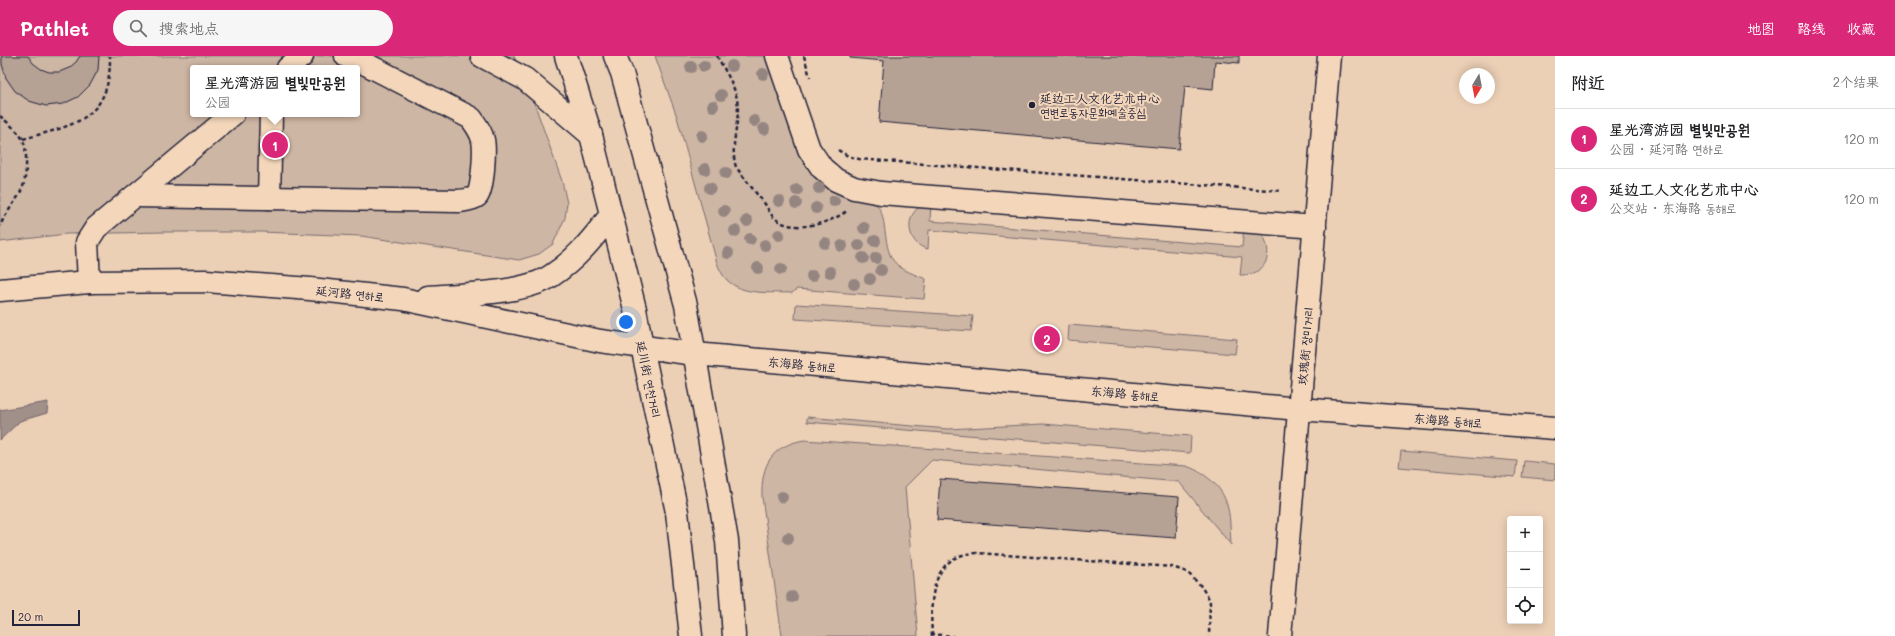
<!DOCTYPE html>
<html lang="zh">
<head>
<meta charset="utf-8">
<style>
  :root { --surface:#fff; --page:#f6f6f6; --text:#202124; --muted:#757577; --line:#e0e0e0; --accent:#db2777 }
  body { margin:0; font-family:Mali,"LXGW WenKai TC","Poor Story",sans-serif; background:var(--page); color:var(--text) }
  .controls { position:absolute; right:12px; bottom:12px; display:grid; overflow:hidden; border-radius:4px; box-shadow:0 2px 10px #0003 }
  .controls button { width:36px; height:36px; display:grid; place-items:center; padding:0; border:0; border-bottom:1px solid var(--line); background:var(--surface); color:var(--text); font:20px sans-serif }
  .compass { position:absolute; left:1459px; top:12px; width:36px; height:36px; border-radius:50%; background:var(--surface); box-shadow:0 2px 10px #0003; rotate:190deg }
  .scale { position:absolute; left:12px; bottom:10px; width:68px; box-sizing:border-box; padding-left:4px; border:2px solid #22223b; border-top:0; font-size:11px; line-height:14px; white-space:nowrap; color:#22223b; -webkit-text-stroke:3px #f4d7bb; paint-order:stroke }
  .you { position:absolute; left:626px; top:266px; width:14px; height:14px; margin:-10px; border:3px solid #fff; border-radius:50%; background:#1a73e8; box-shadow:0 0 0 6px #1a73e833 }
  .badge { display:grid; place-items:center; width:26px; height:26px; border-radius:50%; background:var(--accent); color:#fff; font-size:13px; font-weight:700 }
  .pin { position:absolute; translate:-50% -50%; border:2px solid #fff; box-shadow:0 1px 4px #0006 }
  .popup { position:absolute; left:190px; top:9px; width:170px; height:52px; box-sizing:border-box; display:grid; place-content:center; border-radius:4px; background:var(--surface); filter:drop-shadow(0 1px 3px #0005); font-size:13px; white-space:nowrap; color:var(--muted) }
  .popup b { font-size:15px; color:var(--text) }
  .popup::after { content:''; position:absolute; left:50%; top:100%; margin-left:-8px; border:8px solid transparent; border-top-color:var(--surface) }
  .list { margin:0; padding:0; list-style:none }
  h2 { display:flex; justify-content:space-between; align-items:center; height:52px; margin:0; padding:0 16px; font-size:17px }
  h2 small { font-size:13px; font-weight:400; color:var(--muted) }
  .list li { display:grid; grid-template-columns:26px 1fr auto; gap:12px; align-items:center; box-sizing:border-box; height:60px; padding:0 16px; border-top:1px solid var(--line) }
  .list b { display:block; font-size:15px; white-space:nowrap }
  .list p { margin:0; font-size:13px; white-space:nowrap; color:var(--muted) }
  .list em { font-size:13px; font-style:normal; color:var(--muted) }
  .icon { flex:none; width:22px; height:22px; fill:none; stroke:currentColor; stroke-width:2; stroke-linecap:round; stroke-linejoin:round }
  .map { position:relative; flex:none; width:1555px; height:580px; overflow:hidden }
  header { display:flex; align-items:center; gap:24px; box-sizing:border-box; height:56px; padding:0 20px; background:var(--accent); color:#fff }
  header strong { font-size:19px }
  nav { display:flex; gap:22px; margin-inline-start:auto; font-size:14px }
  .search { width:280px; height:36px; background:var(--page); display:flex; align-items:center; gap:10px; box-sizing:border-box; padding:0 14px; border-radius:22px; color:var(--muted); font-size:15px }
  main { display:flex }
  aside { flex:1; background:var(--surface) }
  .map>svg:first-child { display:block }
  .green { fill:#ceb6a4; stroke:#786c70; fill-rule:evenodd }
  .water { fill:#a18f89; stroke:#6e636a }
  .building { fill:#b6a295; stroke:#22223b }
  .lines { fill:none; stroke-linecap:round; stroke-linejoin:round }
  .minor-casing { stroke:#22223b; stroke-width:25 }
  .major-casing { stroke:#22223b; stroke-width:25 }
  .path { stroke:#22223b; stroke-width:2.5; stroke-dasharray:4 3; stroke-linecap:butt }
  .minor { stroke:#f4d7bb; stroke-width:22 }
  .major { stroke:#f4d7bb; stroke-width:22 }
  .tree { fill:#958581 }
  .poi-dot { fill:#22223b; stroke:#f4d7bb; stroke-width:1.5 }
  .labels { text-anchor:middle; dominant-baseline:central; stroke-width:4; stroke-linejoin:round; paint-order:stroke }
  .poi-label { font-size:12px; fill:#22223b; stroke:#f4d7bb; text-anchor:start }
  .street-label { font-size:12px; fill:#22223b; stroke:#f4d7bb }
</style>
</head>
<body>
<header>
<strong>Pathlet</strong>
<div class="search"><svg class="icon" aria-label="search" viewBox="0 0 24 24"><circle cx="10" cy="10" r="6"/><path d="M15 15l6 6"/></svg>搜索地点</div>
<nav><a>地图</a><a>路线</a><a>收藏</a></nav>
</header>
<main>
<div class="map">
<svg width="1555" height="580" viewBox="0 0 1555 580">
  <rect width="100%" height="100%" fill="#ecd0b6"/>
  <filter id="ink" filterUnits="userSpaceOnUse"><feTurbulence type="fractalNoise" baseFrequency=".025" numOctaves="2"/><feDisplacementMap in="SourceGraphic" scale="8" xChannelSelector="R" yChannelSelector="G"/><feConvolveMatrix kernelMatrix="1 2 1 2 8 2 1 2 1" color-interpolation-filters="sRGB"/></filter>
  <g filter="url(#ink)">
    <g class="green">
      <path d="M 0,0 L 514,0 L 536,52 L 562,125 L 567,147 L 565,162 L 553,188 L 539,198 L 519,204 L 361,180 L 260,176 L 163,176 L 66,178 L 0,186 ZM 193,12 L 357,12 L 357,58 L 193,58 Z"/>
      <path d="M 655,0 L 766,0 L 799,99 C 813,125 829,128 855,137 C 863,139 871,142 876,148 C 881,153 883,161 884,168 C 889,205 889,209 926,223 L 924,243 L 797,233 L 792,237 C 770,236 742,240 726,223 C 722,219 719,212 717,207 L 677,61 Z"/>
      <path d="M 931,148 L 930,165 L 1242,191 L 1244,172 L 1261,176 C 1275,197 1267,220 1240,219 L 1242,201 L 929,174 L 928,193 C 906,189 904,157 922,150 C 924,149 928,149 931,148 Z"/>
      <path d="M 796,248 L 973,260 L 971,275 L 795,263 Z"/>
      <path d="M 1069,269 L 1237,283 L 1235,298 L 1068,284 Z"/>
      <path d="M 807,361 L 948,373 L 1043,368 L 1191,380 L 1190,397 L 807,366 Z"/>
      <path d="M 804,384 L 1186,410 C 1202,415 1221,429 1226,446 C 1231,459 1230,475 1231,489 L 1179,426 L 932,404 L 905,431 L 918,580 L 782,580 L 762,441 C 761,409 771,390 804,384 Z"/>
      <path d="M 1401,395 L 1517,405 L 1515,421 L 1399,411 Z"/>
      <path d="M 1524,405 L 1555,408 L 1555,424 L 1522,421 Z"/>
    </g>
    <path class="water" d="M 48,346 L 47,357 L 20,365 L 0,384 L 0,354 Z"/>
    <g class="building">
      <path d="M 2,0 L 28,0 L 33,7 L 41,13 L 49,16 L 59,16 L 69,12 L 76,6 L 80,0 L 99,0 L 98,14 L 90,29 L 78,41 L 63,48 L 46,50 L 29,45 L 15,35 L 6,22 L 2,8 Z"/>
      <path d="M 850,0 L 1239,0 L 1239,7 L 1215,5 L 1213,33 L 1185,30 L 1179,93 L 879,66 L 884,5 L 850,2 Z"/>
      <path d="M 940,423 L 1179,441 L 1176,482 L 937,464 Z"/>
    </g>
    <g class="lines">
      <g class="minor-casing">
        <g id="minor">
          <path d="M 777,0 L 809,93 L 822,112 L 836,124 L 854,132 L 881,137 L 1315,171"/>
          <path d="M 288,12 L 302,0"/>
          <path d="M 135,140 L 459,145 C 466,144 472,144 477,140 C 483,134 485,93 483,84 C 481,75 476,69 471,62 L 356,3 L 346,0"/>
          <path d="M 269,142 L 271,58"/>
          <path d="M 89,226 L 87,186 L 96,172 L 233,58"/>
          <path d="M 695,298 L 1299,353 L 1555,372"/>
          <path d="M 1280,580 L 1329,0"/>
        </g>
      </g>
      <g class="major-casing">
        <g id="major">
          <path d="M 482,0 L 525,23 L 591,79"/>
          <path d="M 566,0 L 591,79 L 635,253 L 642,291 L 677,456 L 691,580"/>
          <path d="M 615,0 L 622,17 L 686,249 L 727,485 L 734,580"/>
          <path d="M 0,234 L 89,226 L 206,225 L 310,233 L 403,243 L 600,285 L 695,298"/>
          <path d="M 428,241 C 461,238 524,238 551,220 C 576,204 594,181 611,159"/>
        </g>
      </g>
      <g class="path">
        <path d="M 717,0 C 724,13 734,28 737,43 C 741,66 729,89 736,111 C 746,124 755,136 765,148 C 768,153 771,160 776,163 C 794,178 832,167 848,154"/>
        <path d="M 804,0 L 810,21"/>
        <path d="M 0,60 C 7,66 17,74 22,82 C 28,91 27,123 22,133 C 16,146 6,156 0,170"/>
        <path d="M 23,83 C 74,69 111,64 110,0"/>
        <path d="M 838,94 L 848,100 L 859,103 L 1282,135"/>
        <path d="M 931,578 L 953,580"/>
        <path d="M 932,580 C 930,545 930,498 977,497 L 1172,511 L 1187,516 L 1200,529 L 1210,544 L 1209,580"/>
      </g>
      <use href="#minor" class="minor"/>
      <use href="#major" class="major"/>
    </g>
    <g class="tree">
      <circle cx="704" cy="10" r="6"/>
      <circle cx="732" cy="10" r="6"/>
      <circle cx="691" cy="11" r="6"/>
      <circle cx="763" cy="18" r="6"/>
      <circle cx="721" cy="39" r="6"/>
      <circle cx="713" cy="50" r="6"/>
      <circle cx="754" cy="65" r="6"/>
      <circle cx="764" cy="73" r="6"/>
      <circle cx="702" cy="80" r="6"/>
      <circle cx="705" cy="113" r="6"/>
      <circle cx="726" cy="117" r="6"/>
      <circle cx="710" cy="132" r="6"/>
      <circle cx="819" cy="132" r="6"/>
      <circle cx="797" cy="134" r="6"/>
      <circle cx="779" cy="145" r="6"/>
      <circle cx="834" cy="145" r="6"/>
      <circle cx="796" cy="147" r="6"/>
      <circle cx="816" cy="152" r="6"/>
      <circle cx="724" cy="155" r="6"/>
      <circle cx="747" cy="165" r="6"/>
      <circle cx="864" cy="172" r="6"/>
      <circle cx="735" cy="175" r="6"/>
      <circle cx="779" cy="179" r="6"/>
      <circle cx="750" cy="183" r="6"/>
      <circle cx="875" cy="185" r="6"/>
      <circle cx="825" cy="187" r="6"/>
      <circle cx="765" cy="189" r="6"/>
      <circle cx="859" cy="189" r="6"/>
      <circle cx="842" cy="190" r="6"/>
      <circle cx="728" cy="197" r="6"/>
      <circle cx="863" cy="202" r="6"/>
      <circle cx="876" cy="202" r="6"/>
      <circle cx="758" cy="212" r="6"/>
      <circle cx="781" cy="213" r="6"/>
      <circle cx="881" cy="214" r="6"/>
      <circle cx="830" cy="216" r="6"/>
      <circle cx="812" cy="220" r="6"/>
      <circle cx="870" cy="223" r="6"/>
      <circle cx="854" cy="228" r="6"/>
      <circle cx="782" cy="441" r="6"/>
      <circle cx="788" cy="482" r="6"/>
      <circle cx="792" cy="541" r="6"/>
    </g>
  </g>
  <circle class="poi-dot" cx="1032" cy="49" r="4"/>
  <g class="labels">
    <g class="poi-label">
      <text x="1040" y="42">延边工人文化艺术中心<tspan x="1040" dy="14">연변로동자문화예술중심</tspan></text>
    </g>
    <g class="street-label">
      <text transform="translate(350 237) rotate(6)">延河路 연하로</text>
      <text transform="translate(1305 290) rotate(-85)">玫瑰街 장미거리</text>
      <text transform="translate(802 308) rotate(5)">东海路 동해로</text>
      <text transform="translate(649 323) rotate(78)">延川街 연천거리</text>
      <text transform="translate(1125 337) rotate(5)">东海路 동해로</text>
      <text transform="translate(1448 364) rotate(4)">东海路 동해로</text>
    </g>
  </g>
</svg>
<div class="controls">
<button>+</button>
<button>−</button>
<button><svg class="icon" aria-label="locate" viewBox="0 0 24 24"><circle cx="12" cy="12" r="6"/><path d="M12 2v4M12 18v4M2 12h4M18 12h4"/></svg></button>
</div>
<svg class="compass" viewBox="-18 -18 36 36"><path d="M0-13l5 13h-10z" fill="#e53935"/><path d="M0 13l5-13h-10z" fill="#757577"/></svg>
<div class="scale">20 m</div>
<div class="you"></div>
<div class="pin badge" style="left:275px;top:89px">1</div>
<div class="popup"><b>星光湾游园 별빛만공원</b>公园</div>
<div class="pin badge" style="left:1047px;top:283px">2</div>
</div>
<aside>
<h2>附近<small>2个结果</small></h2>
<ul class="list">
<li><span class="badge">1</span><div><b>星光湾游园 별빛만공원</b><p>公园 · 延河路 연하로</p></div><em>120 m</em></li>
<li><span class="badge">2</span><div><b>延边工人文化艺术中心</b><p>公交站 · 东海路 동해로</p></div><em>120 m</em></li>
</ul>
</aside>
</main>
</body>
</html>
